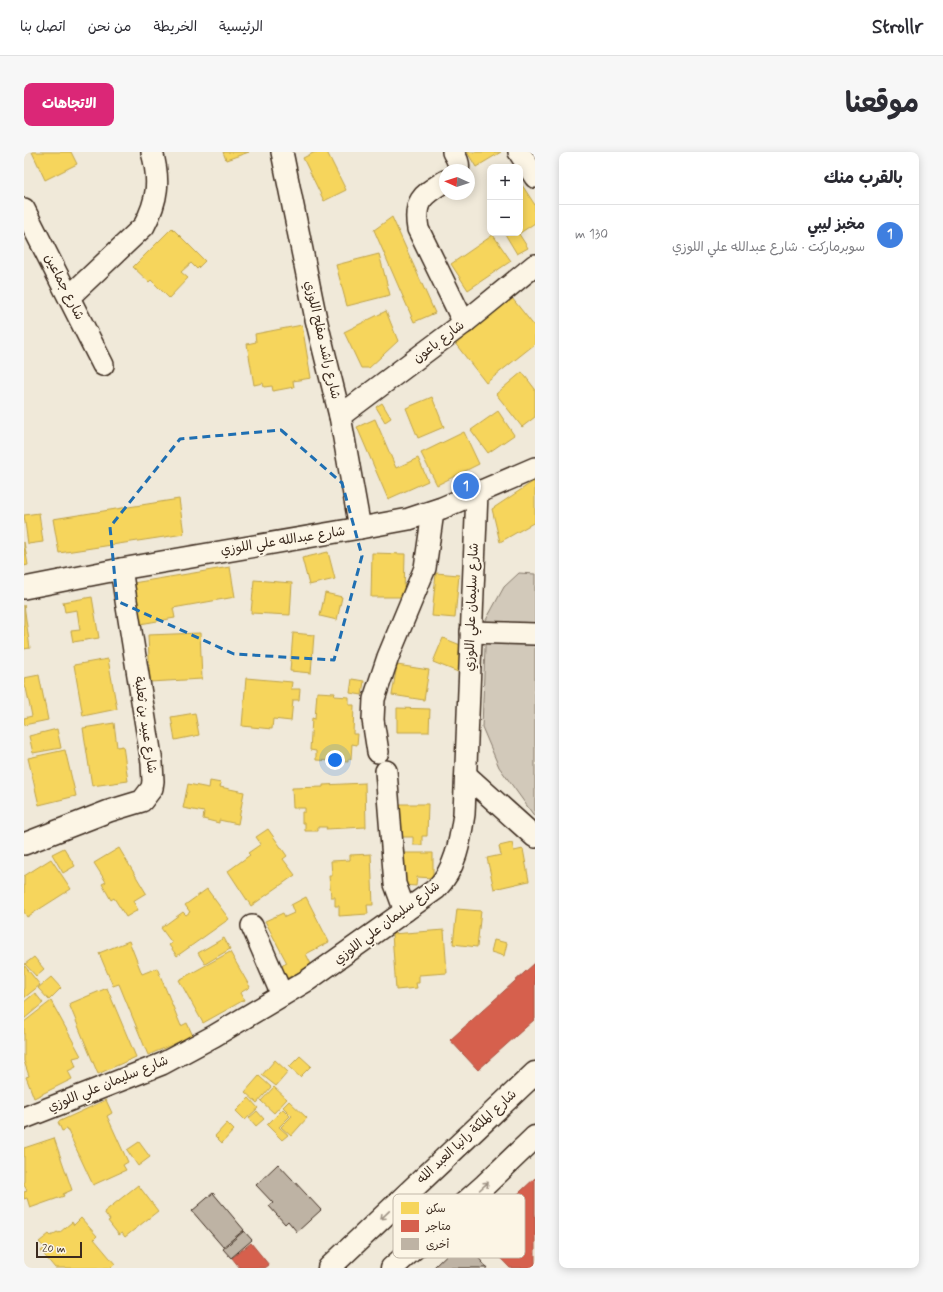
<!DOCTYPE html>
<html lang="ar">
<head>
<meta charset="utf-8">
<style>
  :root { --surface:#fff; --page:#f7f7f7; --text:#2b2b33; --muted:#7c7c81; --line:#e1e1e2; --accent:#db2777 }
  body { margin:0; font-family:Mynerve,"Playpen Sans Arabic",sans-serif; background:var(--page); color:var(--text); direction:rtl }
  .controls { position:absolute; right:12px; top:12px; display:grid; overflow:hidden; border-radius:8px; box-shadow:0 2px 10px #0003 }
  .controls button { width:36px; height:36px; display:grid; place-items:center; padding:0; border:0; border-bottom:1px solid var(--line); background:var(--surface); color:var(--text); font:20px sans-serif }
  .compass { position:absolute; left:415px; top:12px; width:36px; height:36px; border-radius:50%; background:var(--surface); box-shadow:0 2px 10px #0003; rotate:273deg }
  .scale { position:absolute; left:12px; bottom:10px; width:46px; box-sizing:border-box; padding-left:4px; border:2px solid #3b2a1e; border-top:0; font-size:11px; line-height:14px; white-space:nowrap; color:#3b2a1e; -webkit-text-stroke:3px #fcf5e5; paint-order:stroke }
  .you { position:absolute; left:311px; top:608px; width:14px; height:14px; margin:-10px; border:3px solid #fff; border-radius:50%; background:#1a73e8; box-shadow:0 0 0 6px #1a73e833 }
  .badge { display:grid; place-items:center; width:26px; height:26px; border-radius:50%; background:var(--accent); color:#fff; font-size:13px; font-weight:700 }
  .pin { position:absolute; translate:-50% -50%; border:2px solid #fff; box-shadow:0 1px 4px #0006 }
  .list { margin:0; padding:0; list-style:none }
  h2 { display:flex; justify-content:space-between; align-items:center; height:52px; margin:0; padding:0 16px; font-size:17px }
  h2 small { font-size:13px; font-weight:400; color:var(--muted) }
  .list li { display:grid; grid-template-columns:26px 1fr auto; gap:12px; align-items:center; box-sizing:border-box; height:60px; padding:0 16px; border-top:1px solid var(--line) }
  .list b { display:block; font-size:15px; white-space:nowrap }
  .list p { margin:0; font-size:13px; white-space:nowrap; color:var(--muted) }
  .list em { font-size:13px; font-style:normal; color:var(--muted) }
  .map { position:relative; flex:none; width:511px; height:1116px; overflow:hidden; direction:ltr; border-radius:8px }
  header { display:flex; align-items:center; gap:24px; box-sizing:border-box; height:56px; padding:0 20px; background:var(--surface); border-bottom:1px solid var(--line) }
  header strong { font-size:19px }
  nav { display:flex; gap:22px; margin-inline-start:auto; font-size:14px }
  .intro { display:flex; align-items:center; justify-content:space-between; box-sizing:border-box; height:96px; padding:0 24px }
  h1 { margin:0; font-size:28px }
  .button { padding:10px 18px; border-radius:8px; background:var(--accent); color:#fff; font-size:14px; font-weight:700 }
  main { display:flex; gap:24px; padding:0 24px }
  aside { flex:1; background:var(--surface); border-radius:8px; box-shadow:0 2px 10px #0003 }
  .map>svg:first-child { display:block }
  .green { fill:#d2c9ba; stroke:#867a6c }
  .homes { fill:#f6d55c; stroke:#bea249 }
  .shops { fill:#d6604d; stroke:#a8503f }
  .building { fill:#beb3a4; stroke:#3b2a1e }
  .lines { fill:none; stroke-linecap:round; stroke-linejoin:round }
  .minor-casing { stroke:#3b2a1e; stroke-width:24 }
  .major-casing { stroke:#3b2a1e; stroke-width:25 }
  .minor { stroke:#fcf5e5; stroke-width:21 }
  .major { stroke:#fcf5e5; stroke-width:22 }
  .oneway { stroke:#9c9082 }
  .marked { fill:none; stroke:#1f6fb2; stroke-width:3; stroke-dasharray:8 5; stroke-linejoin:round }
  .labels { text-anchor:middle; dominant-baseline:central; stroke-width:4; stroke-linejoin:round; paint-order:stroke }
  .street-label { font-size:13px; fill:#3b2a1e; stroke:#fcf5e5 }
  .key { fill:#fcf5e5; stroke:#c2b8a9; stroke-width:1 }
  .key-label { font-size:11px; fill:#3b2a1e }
</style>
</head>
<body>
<header>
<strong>Strollr</strong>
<nav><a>الرئيسية</a><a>الخريطة</a><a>من نحن</a><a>اتصل بنا</a></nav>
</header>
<div class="intro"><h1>موقعنا</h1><a class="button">الاتجاهات</a></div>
<main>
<aside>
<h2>بالقرب منك<small></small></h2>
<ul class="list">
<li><span class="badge" style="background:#3f7fe0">1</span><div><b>مخبز ليبي</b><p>سوبرماركت · شارع عبدالله علي اللوزي</p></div><em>130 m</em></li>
</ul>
</aside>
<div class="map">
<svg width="511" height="1116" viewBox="0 0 511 1116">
  <rect width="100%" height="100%" fill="#f0e9d9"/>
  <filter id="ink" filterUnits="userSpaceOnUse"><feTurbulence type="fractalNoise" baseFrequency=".025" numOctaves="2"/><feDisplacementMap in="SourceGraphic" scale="8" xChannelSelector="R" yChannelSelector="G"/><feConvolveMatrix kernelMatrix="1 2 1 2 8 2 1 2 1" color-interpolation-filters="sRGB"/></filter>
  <g filter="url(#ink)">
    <path class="green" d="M 495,421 L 511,422 L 511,665 L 475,615 L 458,575 L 462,468 L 480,435 Z"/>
    <g class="homes">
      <path d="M 8,0 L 47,0 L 53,12 L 21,28 Z"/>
      <path d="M 199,0 L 225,0 L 202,8 Z"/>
      <path d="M 291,0 L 303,0 L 322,38 L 300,49 L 279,6 Z"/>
      <path d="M 443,0 L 477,0 L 452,15 Z"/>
      <path d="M 496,30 L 511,53 L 511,71 L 496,81 Z"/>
      <path d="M 368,65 L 411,161 L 390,170 L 350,78 Z"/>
      <path d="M 148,76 L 181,109 L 173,117 L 167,111 L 157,120 L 164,126 L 145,146 L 127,128 L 125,130 L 109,115 Z"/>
      <path d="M 483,81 L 496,81 L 495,82 L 504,96 L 493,102 L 481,82 Z"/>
      <path d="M 469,83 L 487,109 L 444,138 L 427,112 Z"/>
      <path d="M 355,102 L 366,143 L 323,154 L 312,113 Z"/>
      <path d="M 484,141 L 511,175 L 511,192 L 462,231 L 427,186 Z"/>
      <path d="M 362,159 L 374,189 L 345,216 L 337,216 L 320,180 Z"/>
      <path d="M 278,173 L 287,226 L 269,229 L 270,235 L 249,239 L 248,234 L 240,235 L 239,231 L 230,233 L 223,192 L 232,190 L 231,182 Z"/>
      <path d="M 498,220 L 511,237 L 511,265 L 498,275 L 472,242 Z"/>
      <path d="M 408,245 L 420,275 L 394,286 L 382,256 Z"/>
      <path d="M 358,251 L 367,266 L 361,270 L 352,255 Z"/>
      <path d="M 474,259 L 490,283 L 464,301 L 447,278 Z"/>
      <path d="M 351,267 L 372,316 L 394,306 L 404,329 L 364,347 L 333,275 Z"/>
      <path d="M 440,280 L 455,312 L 413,333 L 397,301 Z"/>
      <path d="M 510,329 L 511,334 L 511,370 L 476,390 L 468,357 Z"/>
      <path d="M 155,347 L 160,382 L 35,401 L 29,367 Z"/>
      <path d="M 15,361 L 19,390 L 4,392 L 0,363 Z"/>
      <path d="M 0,390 L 4,413 L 0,414 Z"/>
      <path d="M 304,400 L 311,427 L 285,433 L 278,406 Z"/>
      <path d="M 348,401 L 381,402 L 380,445 L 347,445 Z"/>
      <path d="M 206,415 L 211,445 L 149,456 L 151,466 L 116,472 L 109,431 Z"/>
      <path d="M 412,421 L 435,423 L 431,466 L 408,464 Z"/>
      <path d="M 230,428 L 268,431 L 266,463 L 227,461 Z"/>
      <path d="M 301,441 L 318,445 L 313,468 L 296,464 Z"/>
      <path d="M 68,445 L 75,486 L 49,490 L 47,479 L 56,478 L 53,458 L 41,460 L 39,450 Z"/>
      <path d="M 0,453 L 6,496 L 0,497 Z"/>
      <path d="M 176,481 L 178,527 L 126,530 L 124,483 Z"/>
      <path d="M 269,481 L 290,483 L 287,521 L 266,519 Z"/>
      <path d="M 419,486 L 444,496 L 434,520 L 409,510 Z"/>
      <path d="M 84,507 L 93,557 L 59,564 L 50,513 Z"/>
      <path d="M 373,513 L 405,518 L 400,548 L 368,543 Z"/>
      <path d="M 15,523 L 24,568 L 0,573 L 0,566 L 8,564 L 2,536 L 0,536 L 0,526 Z"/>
      <path d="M 222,526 L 268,530 L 267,537 L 276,537 L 275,548 L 269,548 L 267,569 L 249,567 L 248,577 L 218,574 Z"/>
      <path d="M 328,527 L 340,529 L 338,543 L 326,541 Z"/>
      <path d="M 293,540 L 311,541 L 310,544 L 325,545 L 325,553 L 330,553 L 329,582 L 334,582 L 333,593 L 328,592 L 327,607 L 324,607 L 324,610 L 292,608 L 292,599 L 286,598 L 288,566 L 291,567 Z"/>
      <path d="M 373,556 L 406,557 L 405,580 L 373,580 Z"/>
      <path d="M 171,561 L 175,583 L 151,588 L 147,565 Z"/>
      <path d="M 90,571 L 93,595 L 99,594 L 104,629 L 68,634 L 59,576 Z"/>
      <path d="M 33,577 L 37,596 L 9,601 L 5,584 Z"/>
      <path d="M 41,598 L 52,644 L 15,653 L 4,606 Z"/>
      <path d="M 186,629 L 197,631 L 196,635 L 220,640 L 214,672 L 195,668 L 195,671 L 179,667 L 180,660 L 159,656 L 164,632 L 185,636 Z"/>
      <path d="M 341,631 L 342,675 L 302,677 L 303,675 L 294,675 L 294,679 L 281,679 L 281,671 L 278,671 L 278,660 L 281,660 L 281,656 L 269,656 L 268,636 L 299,635 L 299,633 Z"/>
      <path d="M 374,652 L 404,652 L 403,684 L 398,684 L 398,693 L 389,693 L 389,685 L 374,685 Z"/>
      <path d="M 244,677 L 263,704 L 259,707 L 271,723 L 227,754 L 204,719 L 226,703 L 224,701 L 237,692 L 232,685 Z"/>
      <path d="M 488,691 L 490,699 L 499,697 L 505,729 L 470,737 L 463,706 L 477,703 L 475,694 Z"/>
      <path d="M 40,696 L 51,714 L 39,721 L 28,702 Z"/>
      <path d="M 95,696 L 122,741 L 109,749 L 114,758 L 102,765 L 90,746 L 87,748 L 78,732 L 82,730 L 70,711 Z"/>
      <path d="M 379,701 L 409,701 L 409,726 L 393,725 L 392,734 L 379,733 Z"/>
      <path d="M 347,702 L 349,753 L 343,753 L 344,762 L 315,764 L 315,754 L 311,754 L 311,745 L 307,745 L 305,724 L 308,724 L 307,709 L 326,708 L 326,703 Z"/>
      <path d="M 27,707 L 47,737 L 3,765 L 0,760 L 0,724 Z"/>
      <path d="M 183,737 L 205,767 L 153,804 L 145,793 L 148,791 L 137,776 L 159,760 L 162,763 L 166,760 L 161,753 Z"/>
      <path d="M 282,745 L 305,790 L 282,802 L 288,814 L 261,827 L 255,815 L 263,811 L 241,769 L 259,761 L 261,765 L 270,761 L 267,753 Z"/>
      <path d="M 433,757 L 457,759 L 453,795 L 429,792 Z"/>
      <path d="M 420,778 L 423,821 L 395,823 L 395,831 L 392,831 L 393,836 L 372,838 L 368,782 Z"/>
      <path d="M 200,786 L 206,797 L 181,812 L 174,801 Z"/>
      <path d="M 470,788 L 483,791 L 480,804 L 467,800 Z"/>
      <path d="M 105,789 L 118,822 L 133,816 L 157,874 L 163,871 L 169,884 L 124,903 L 95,832 L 89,834 L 75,801 Z"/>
      <path d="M 206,800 L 226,835 L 216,841 L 220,848 L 179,871 L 155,828 Z"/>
      <path d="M 10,805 L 20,817 L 12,824 L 1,812 Z"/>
      <path d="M 0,813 L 16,833 L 0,846 Z"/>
      <path d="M 27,825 L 37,836 L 25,848 L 14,836 Z"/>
      <path d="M 83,836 L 112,905 L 74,922 L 45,852 Z"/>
      <path d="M 11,841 L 19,851 L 0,867 L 0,850 Z"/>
      <path d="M 27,849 L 57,904 L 49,906 L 52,915 L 44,919 L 48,927 L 10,946 L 2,925 L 5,924 L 0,909 L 0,870 Z"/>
      <path d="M 276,904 L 287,914 L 276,925 L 265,915 Z"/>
      <path d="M 251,908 L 264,920 L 252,934 L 238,923 Z"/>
      <path d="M 235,924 L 247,935 L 233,951 L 221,940 Z"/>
      <path d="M 250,935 L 263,947 L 250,961 L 237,949 Z"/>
      <path d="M 225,946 L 234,956 L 221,968 L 212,959 Z"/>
      <path d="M 82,948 L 88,961 L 83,964 L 104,1010 L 99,1013 L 102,1018 L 69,1033 L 43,977 L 38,979 L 34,970 Z"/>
      <path d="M 265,949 L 283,966 L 267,984 L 257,975 L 268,964 L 259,955 Z"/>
      <path d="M 259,957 L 266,964 L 255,975 L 264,983 L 258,988 L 243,973 Z"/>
      <path d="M 233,959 L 240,967 L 232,974 L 225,966 Z"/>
      <path d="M 203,971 L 210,978 L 198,991 L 191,984 Z"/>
      <path d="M 30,986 L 48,1038 L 39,1042 L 40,1044 L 6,1056 L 3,1046 L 0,1047 L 0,1040 L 3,1039 L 0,1032 L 0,996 Z"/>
      <path d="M 115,990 L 126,1005 L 114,1014 L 103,998 Z"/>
      <path d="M 114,1033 L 134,1059 L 101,1085 L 98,1081 L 95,1083 L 84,1069 L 86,1068 L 80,1060 Z"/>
      <path d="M 57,1066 L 73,1084 L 70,1087 L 91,1112 L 87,1116 L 31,1116 L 17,1099 L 21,1096 L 15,1090 L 25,1082 L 27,1084 L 33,1080 L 35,1081 L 48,1070 L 50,1073 Z"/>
    </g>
    <g class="shops">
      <path d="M 511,811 L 511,867 L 454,918 L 426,888 Z"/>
      <path d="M 511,1026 L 511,1116 L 486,1116 L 452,1081 Z"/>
      <path d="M 227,1091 L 245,1113 L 241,1116 L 216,1116 L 208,1106 Z"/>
    </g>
    <g class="building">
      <path d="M 254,1012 L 297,1058 L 273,1080 L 264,1069 L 261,1072 L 245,1054 L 249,1051 L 232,1033 Z"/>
      <path d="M 189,1041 L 220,1078 L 199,1095 L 168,1059 Z"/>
      <path d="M 220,1079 L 228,1088 L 207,1106 L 199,1097 Z"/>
      <path d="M 439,1087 L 463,1116 L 409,1116 Z"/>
    </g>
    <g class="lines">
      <g class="minor-casing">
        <g id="minor">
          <path d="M 258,0 L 292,167 L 316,264 L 336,376"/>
          <path d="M 429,0 C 432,5 436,12 434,18"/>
          <path d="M 495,0 L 511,25"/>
          <path d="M 421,29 C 399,43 389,48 394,77 L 440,171"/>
          <path d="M 0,57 L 79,213"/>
          <path d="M 45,145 L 120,74 C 134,48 136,28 128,0"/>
          <path d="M 316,264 L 440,171 L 511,113"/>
          <path d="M 0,436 L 97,417 L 336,376 L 385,367 L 418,356 L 511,316"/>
          <path d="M 447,480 L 511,482"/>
          <path d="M 354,600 L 349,568 L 350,547 L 364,505 L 401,416 L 409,360"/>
          <path d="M 362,619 L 371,732 L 381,759"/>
          <path d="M 442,623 L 511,685"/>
          <path d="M 0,692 L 85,659 L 118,649 L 128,636 L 129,629 L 128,611 L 97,417"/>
          <path d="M 228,774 L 258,843"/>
          <path d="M 0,966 L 138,912 L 190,884 L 284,828 L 412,737 C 432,717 436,689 440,662 L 453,341"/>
        </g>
      </g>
      <g class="major-casing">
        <g id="major">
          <path d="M 305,1116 L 511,921"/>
          <path d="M 368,1116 L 461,1033 L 511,985"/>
        </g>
      </g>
      <use href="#minor" class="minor"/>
      <use href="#major" class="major"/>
    </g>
    <defs><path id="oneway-shaft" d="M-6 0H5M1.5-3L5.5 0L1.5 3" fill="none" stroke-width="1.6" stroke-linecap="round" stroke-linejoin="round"/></defs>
    <g class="oneway">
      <use href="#oneway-shaft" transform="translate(460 1034) rotate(-42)"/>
      <use href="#oneway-shaft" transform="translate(361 1063) rotate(136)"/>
    </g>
  </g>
  <path class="marked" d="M 257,278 L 318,331 L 338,404 L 310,508 L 210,502 L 93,449 L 86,375 L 156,287 Z"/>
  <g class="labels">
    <g class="street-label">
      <text transform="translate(40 135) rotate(63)">شارع جماعين</text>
      <text transform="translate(298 188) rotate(77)">شارع راشد مفلح اللوزي</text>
      <text transform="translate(415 190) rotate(-37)">شارع باعون</text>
      <text transform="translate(259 389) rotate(-9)">شارع عبدالله علي اللوزي</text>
      <text transform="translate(448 455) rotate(-88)">شارع سليمان علي اللوزي</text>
      <text transform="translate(121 573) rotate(82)">شارع عبيد بن ثعلبة</text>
      <text transform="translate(363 771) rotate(-37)">شارع سليمان علي اللوزي</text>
      <text transform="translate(84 932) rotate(-22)">شارع سليمان علي اللوزي</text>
      <text transform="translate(443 985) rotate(-43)">شارع الملكة رانيا العبد الله</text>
    </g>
  </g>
  <rect x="369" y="1042" width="132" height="64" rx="6" class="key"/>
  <rect x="377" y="1050" width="18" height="12" fill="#f6d55c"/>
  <rect x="377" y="1068" width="18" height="12" fill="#d6604d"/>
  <rect x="377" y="1086" width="18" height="12" fill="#beb3a4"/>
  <g class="key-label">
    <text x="402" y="1060">سكن</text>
    <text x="402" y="1078">متاجر</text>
    <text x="402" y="1096">أخرى</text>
  </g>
</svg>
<div class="controls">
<button>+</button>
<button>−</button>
</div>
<svg class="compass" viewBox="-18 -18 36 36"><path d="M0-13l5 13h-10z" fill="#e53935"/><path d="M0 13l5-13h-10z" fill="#7c7c81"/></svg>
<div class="scale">20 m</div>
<div class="you"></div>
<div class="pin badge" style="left:442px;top:334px;background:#3f7fe0">1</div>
</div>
</main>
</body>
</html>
